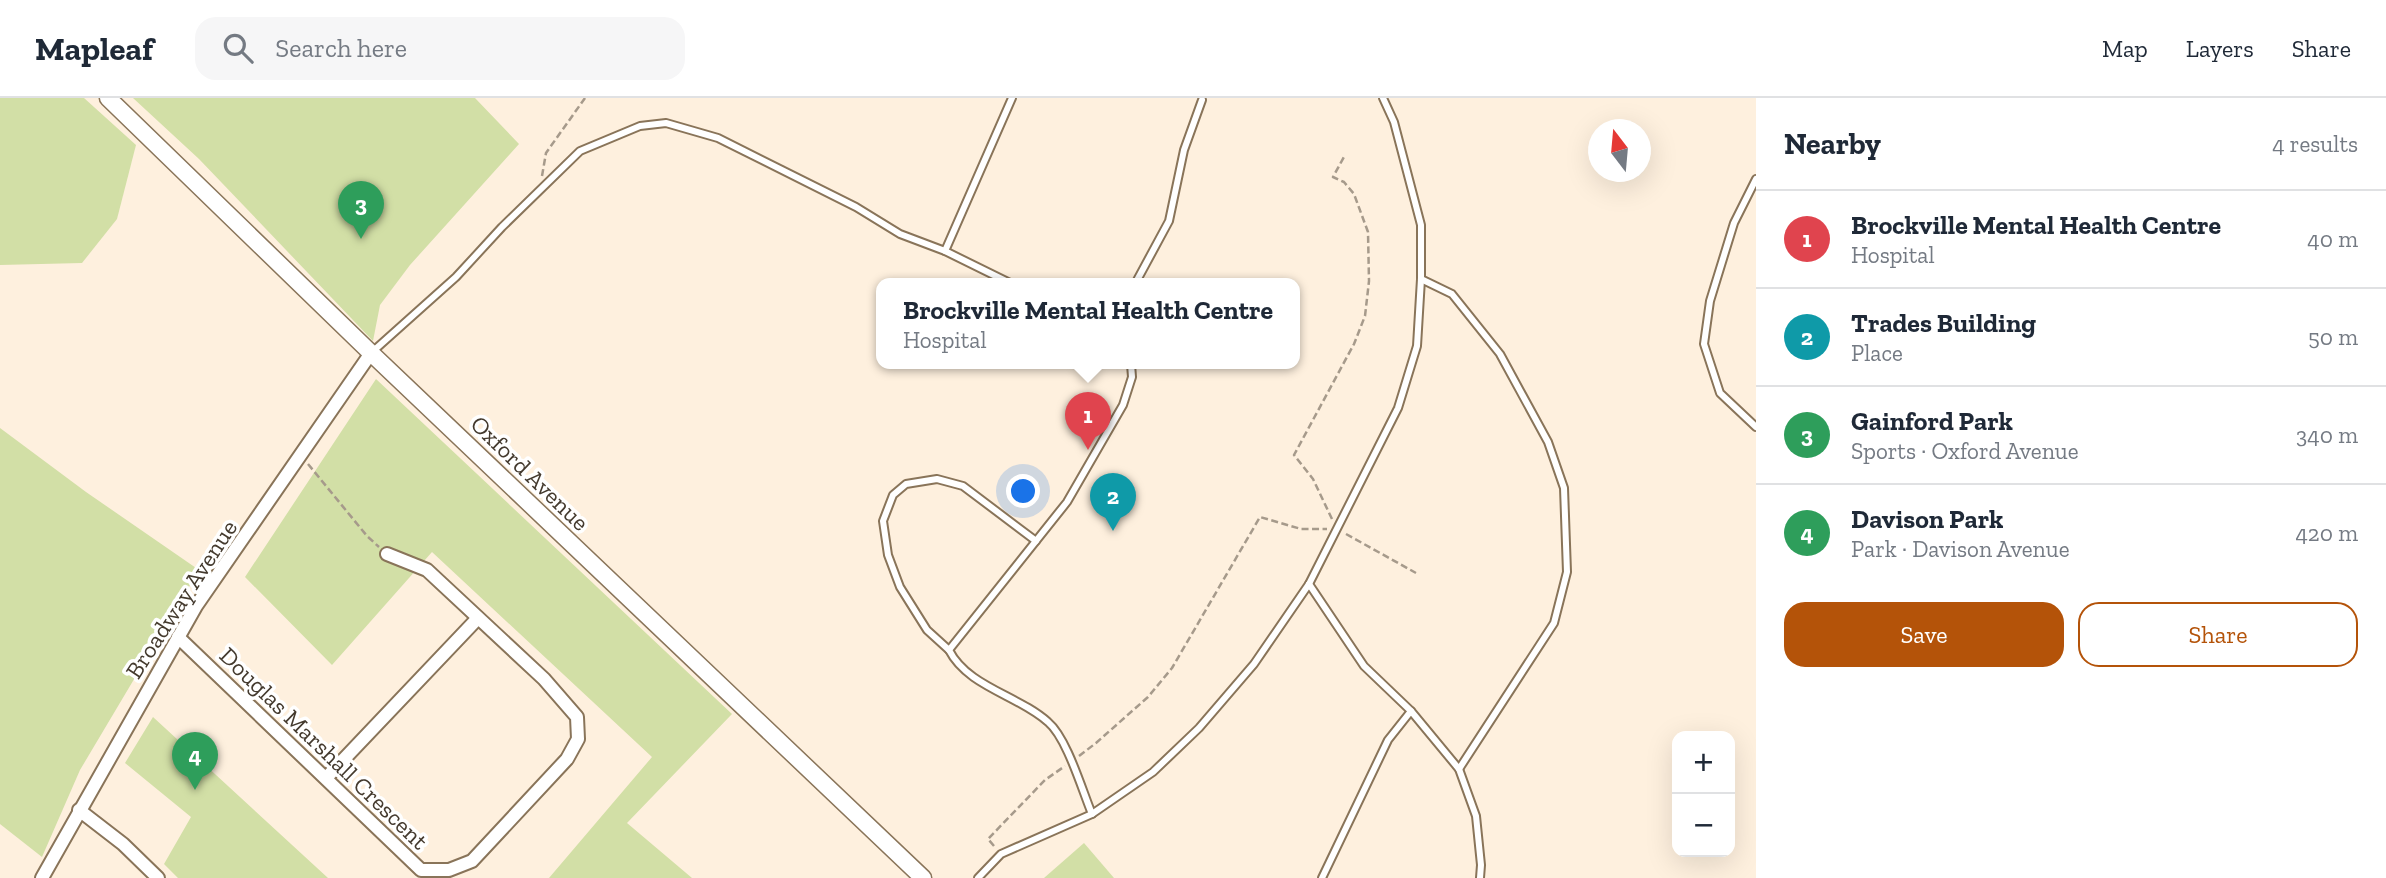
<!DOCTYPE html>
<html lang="en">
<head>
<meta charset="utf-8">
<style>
  :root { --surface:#fff; --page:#f6f6f7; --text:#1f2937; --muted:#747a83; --line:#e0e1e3; --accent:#b45309 }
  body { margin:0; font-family:"Zilla Slab",serif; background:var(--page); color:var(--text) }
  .controls { position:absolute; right:21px; bottom:21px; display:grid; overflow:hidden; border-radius:14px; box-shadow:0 7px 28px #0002 }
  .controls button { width:63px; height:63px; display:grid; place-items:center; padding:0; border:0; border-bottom:2px solid var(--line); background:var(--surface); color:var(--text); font:35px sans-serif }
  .compass { position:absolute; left:1588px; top:21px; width:63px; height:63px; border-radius:50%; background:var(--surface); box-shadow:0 7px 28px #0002; rotate:344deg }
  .you { position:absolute; left:1024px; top:394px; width:24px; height:24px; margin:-18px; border:5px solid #fff; border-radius:50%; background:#1a73e8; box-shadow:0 0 0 10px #1a73e833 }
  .badge { display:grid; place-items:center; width:46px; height:46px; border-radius:50%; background:var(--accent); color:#fff; font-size:23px; font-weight:700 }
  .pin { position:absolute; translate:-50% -58px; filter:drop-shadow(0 2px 4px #0008) }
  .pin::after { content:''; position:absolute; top:37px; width:24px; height:21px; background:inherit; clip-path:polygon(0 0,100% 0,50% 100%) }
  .popup { position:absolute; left:876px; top:180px; width:424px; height:91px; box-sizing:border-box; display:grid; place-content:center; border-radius:14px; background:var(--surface); filter:drop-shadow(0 2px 5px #0005); font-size:23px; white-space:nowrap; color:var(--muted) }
  .popup b { font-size:26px; color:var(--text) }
  .popup::after { content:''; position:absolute; left:50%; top:100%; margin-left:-14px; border:14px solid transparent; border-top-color:var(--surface) }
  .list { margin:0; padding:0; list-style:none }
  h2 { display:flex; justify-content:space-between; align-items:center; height:91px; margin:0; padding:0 28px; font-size:30px }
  h2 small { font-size:23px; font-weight:400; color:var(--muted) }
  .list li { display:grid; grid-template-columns:46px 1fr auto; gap:21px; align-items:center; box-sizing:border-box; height:98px; padding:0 28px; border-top:2px solid var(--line) }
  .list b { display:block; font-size:26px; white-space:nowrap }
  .list p { margin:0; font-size:23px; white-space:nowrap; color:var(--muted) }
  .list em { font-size:23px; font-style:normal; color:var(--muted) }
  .actions { display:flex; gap:14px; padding:21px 28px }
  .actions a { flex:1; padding:16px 0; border:2px solid var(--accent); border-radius:21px; text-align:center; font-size:24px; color:var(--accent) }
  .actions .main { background:var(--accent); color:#fff }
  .icon { flex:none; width:38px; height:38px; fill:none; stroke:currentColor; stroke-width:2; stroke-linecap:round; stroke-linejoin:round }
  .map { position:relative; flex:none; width:1756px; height:780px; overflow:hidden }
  header { display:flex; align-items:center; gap:42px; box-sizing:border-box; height:98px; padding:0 35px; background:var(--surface); border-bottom:2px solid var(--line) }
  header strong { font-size:33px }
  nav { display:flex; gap:38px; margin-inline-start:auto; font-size:24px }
  .search { width:490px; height:63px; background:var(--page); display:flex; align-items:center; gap:18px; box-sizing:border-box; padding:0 24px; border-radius:21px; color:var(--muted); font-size:26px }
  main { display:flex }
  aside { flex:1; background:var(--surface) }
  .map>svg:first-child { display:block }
  .green { fill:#d2dfa6 }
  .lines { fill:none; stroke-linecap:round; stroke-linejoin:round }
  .lane-casing { stroke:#897459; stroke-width:10 }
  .street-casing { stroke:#897459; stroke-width:16 }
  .secondary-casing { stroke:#897459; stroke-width:19 }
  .path { stroke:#a69a8b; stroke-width:2.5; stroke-dasharray:7 3.5; stroke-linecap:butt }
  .lane { stroke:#fff; stroke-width:6 }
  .street { stroke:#fff; stroke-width:12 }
  .secondary { stroke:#fff; stroke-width:16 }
  .labels { text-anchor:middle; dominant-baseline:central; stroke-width:7; stroke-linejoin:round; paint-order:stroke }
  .street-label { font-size:24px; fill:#443a2e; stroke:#fff }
</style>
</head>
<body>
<header>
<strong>Mapleaf</strong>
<div class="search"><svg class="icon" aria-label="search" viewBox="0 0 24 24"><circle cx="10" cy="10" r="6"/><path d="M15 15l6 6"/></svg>Search here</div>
<nav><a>Map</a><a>Layers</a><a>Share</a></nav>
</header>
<main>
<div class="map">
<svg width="1756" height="780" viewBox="0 0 1756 780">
  <rect width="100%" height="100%" fill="#fef0de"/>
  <g class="green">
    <path d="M 0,0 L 84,0 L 136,47 L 117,121 L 82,165 L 0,167 Z"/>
    <path d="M 133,0 L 475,0 L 519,46 L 410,167 L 380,207 L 373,243 L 199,61 Z"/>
    <path d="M 376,281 L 732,616 L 627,725 L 692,780 L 549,780 L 652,659 L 432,454 L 332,567 L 245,479 Z"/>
    <path d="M 0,330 L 86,394 L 199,472 L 80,672 L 42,759 L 0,726 Z"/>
    <path d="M 153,619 L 328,780 L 178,780 L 164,766 L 191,719 L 125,665 Z"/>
    <path d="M 1084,745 L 1114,780 L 1044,780 Z"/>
  </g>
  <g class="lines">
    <g class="lane-casing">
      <g id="lane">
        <path d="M 1756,81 L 1734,125 L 1710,203 L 1704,246 L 1720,295 L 1756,329"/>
        <path d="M 945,153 L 1012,0"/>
        <path d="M 1421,181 L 1452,196 L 1500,256 L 1548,344 L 1564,390 L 1567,474 L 1554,525 L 1459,671"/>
        <path d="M 1135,186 L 1169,123 L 1184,52 L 1202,2"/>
        <path d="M 371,255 L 456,179 L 502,129 L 580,53 L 640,28 L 666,25 L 718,40 L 856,109 L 900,136 L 945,153 L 1012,186"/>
        <path d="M 1309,486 L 1364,568 L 1411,613 L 1459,671 L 1476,718 L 1481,767 L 1480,780"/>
        <path d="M 949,552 L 927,532 L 900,489 L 888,457 L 883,423 L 893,397 L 906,386 L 937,381 L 963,388 L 1036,443"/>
        <path d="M 1092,716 C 1082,692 1067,640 1048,624 C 1018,597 968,589 949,552 L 1067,404 L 1123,307 L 1132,279 L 1131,266"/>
        <path d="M 978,780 L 1001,756 L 1092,716 L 1153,674 L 1199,630 L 1254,566 L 1309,486 L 1398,310 L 1417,248 L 1421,181 L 1421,127 L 1394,24 L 1383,0"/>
        <path d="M 1322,780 L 1388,642 L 1411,613"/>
      </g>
    </g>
    <g class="street-casing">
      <g id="street">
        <path d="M 178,539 L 421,772 L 449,772 L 472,763 L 567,661 L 578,641 L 577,619 L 544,581 L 427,472 L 387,456"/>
        <path d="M 326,680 L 478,520"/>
        <path d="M 79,712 L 123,746 L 158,780"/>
        <path d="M 42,780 L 196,508 L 371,255"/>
      </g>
    </g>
    <g class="secondary-casing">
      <path id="secondary" d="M 108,0 L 371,255 L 923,780"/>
    </g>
    <g class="path">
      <path d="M 542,78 L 546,55 L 585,0"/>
      <path d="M 308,366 L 367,438 L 379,449"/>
      <path d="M 1332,421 L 1313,381 L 1294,357 L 1354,246 L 1365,218 L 1369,183 L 1368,134 L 1354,96 L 1344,84 L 1333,79 L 1345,57"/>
      <path d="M 1346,436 L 1416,475"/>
      <path d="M 1079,658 L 1096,645 L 1148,599 L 1172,570 L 1260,419 L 1301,431 L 1327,431"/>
      <path d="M 994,748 L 988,741 L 1045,682 L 1065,668"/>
    </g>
    <use href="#lane" class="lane"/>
    <use href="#street" class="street"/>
    <use href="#secondary" class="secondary"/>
  </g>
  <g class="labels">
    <g class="street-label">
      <text transform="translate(530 375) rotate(44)">Oxford Avenue</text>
      <text transform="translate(181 501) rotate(-57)">Broadway Avenue</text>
      <text transform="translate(324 650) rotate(44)">Douglas Marshall Crescent</text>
    </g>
  </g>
</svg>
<div class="controls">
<button>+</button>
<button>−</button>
</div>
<svg class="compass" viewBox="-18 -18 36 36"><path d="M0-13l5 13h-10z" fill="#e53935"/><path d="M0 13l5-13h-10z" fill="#747a83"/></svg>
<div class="you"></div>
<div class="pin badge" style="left:1088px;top:352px;background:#e0444e">1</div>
<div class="popup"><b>Brockville Mental Health Centre</b>Hospital</div>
<div class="pin badge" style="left:1113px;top:433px;background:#0f9aa8">2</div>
<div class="pin badge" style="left:361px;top:141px;background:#2e9e5b">3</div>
<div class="pin badge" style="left:195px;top:692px;background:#2e9e5b">4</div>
</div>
<aside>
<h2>Nearby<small>4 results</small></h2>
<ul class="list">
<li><span class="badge" style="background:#e0444e">1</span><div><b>Brockville Mental Health Centre</b><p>Hospital</p></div><em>40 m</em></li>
<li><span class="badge" style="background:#0f9aa8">2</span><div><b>Trades Building</b><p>Place</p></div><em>50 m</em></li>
<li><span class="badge" style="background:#2e9e5b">3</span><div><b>Gainford Park</b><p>Sports · Oxford Avenue</p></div><em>340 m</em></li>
<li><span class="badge" style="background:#2e9e5b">4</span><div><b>Davison Park</b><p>Park · Davison Avenue</p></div><em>420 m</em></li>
</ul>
<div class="actions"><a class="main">Save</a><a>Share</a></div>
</aside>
</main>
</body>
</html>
